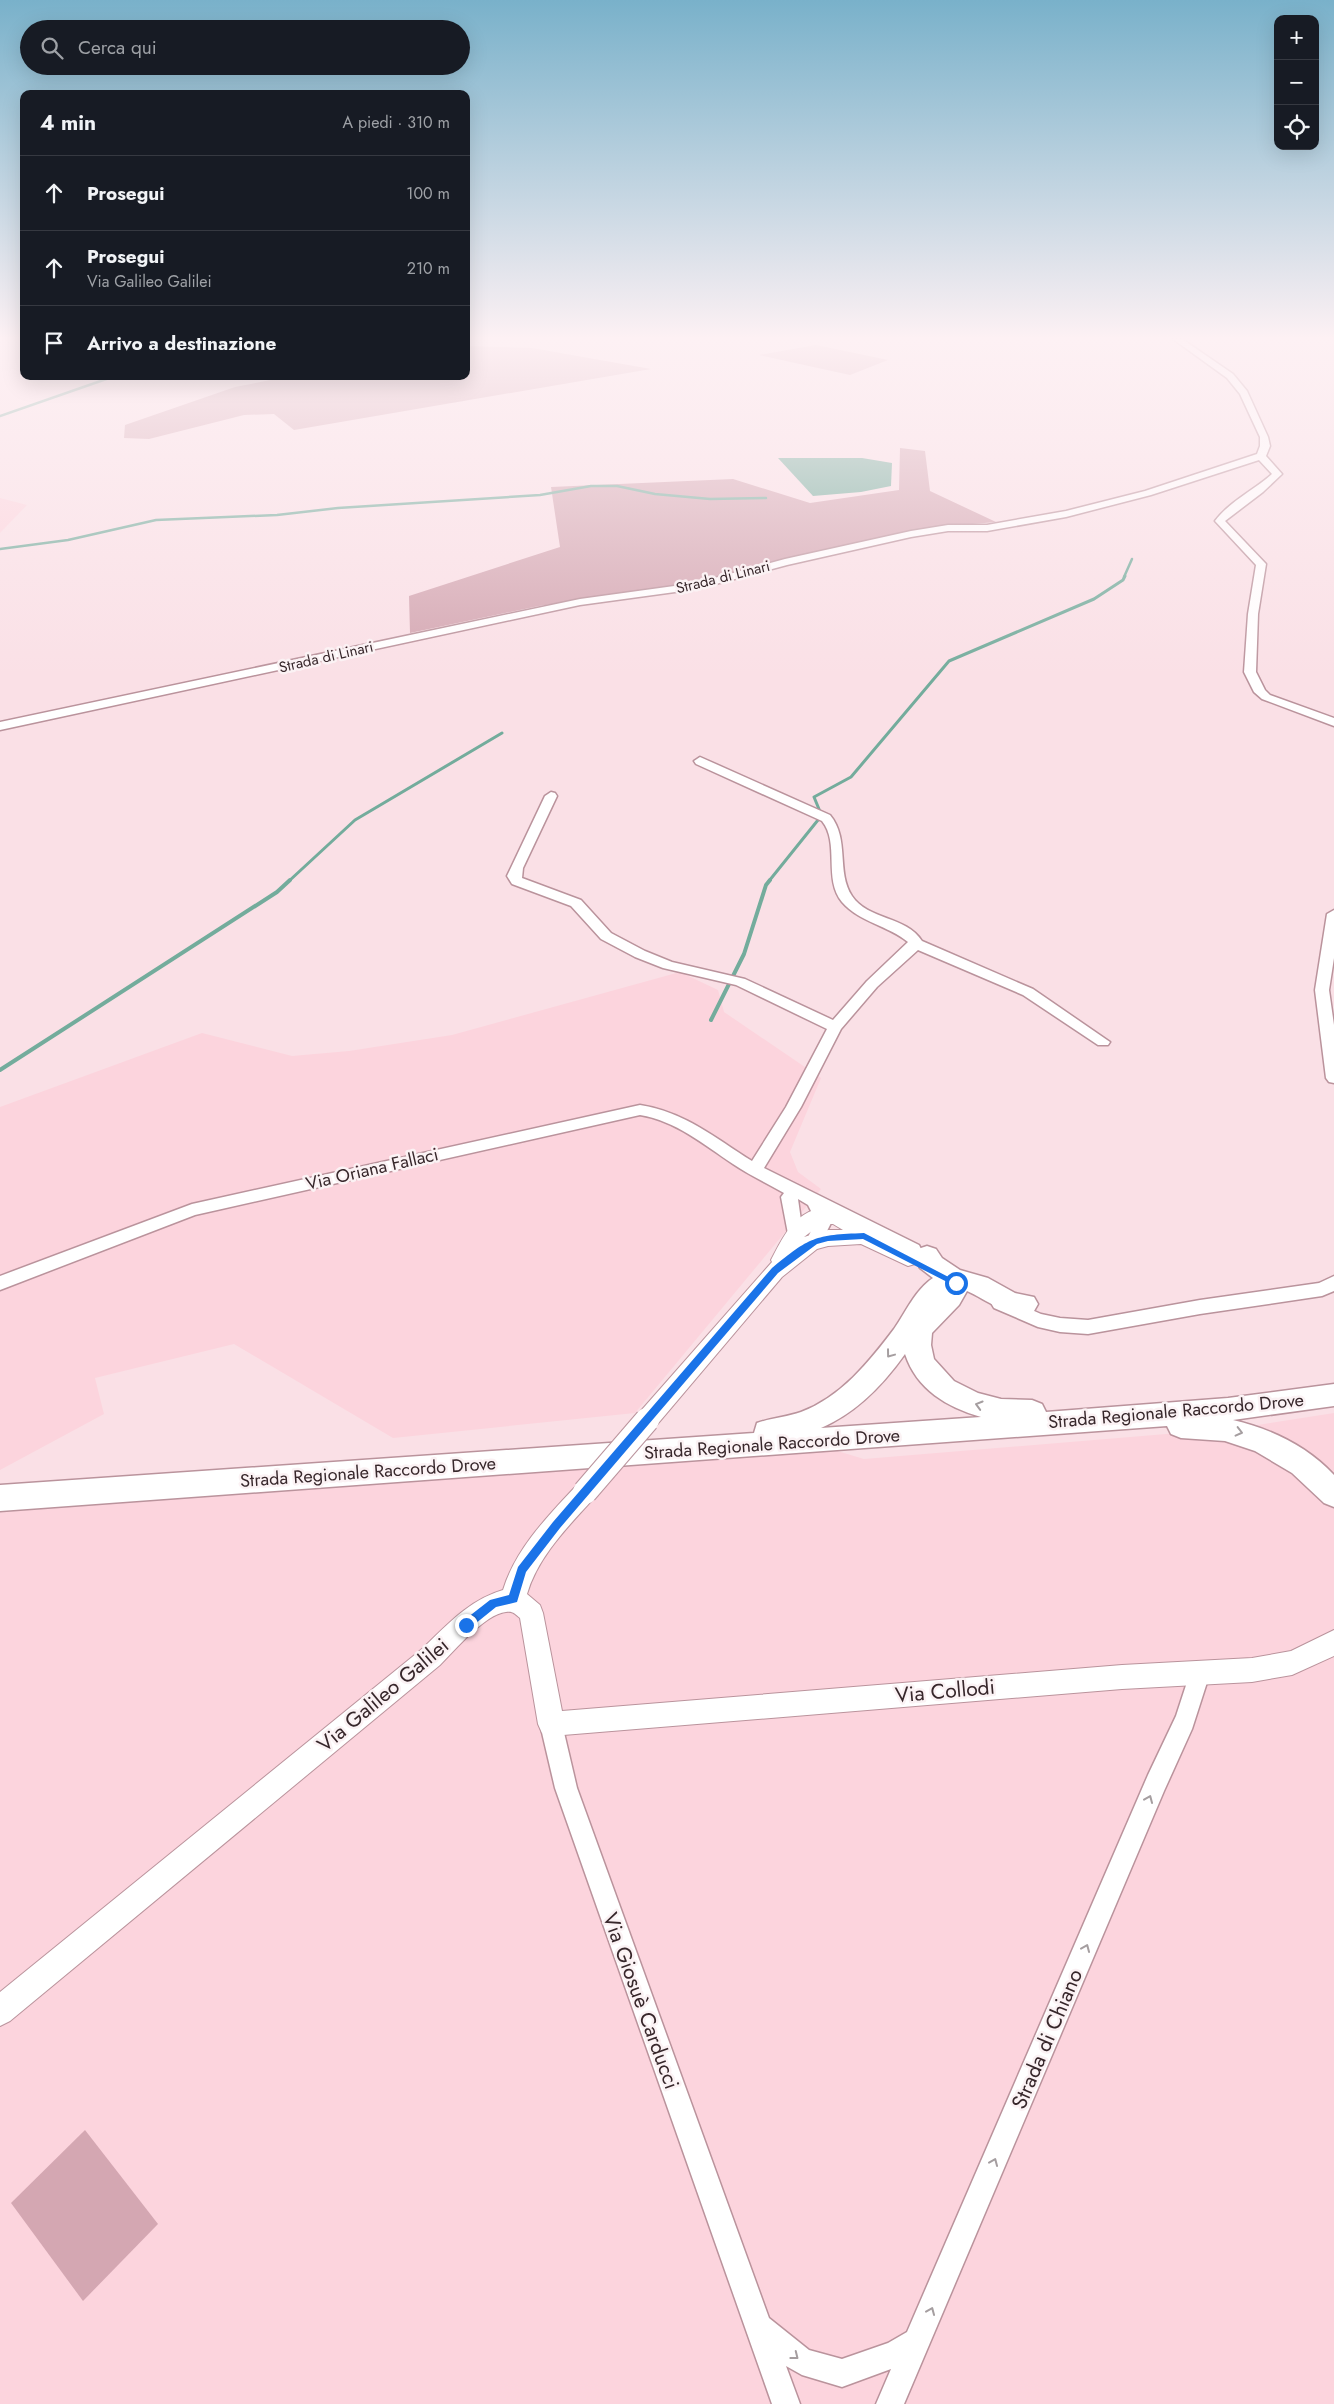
<!DOCTYPE html>
<html lang="it">
<head>
<meta charset="utf-8">
<style>
  :root { --surface:#171b24; --page:#20242c; --text:#f1f3f6; --muted:#9ea1a6; --line:#363941 }
  body { margin:0; font-family:Jost,sans-serif; background:var(--page); color:var(--text) }
  .controls { position:absolute; right:15px; top:15px; display:grid; overflow:hidden; border-radius:10px; box-shadow:0 5px 20px #0002 }
  .controls button { width:45px; height:45px; display:grid; place-items:center; padding:0; border:0; border-bottom:1px solid var(--line); background:var(--surface); color:var(--text); font:25px sans-serif }
  .stop { position:absolute; width:15px; height:15px; margin:-11px; border:4px solid #1a73e8; border-radius:50%; background:#fff }
  .stop.end { background:#1a73e8; border-color:#fff; box-shadow:0 1px 5px #0008 }
  .list { margin:0; padding:0; list-style:none }
  h2 { display:flex; justify-content:space-between; align-items:center; height:65px; margin:0; padding:0 20px; font-size:21px }
  h2 small { font-size:16px; font-weight:400; color:var(--muted) }
  .list li { display:grid; grid-template-columns:32px 1fr auto; gap:15px; align-items:center; box-sizing:border-box; height:75px; padding:0 20px; border-top:1px solid var(--line) }
  .list b { display:block; font-size:19px; white-space:nowrap }
  .list p { margin:0; font-size:16px; white-space:nowrap; color:var(--muted) }
  .list em { font-size:16px; font-style:normal; color:var(--muted) }
  .icon { flex:none; width:28px; height:28px; fill:none; stroke:currentColor; stroke-width:2; stroke-linecap:round; stroke-linejoin:round }
  .map { position:relative; flex:none; width:1334px; height:2404px; overflow:hidden }
  .search { position:absolute; background:var(--surface); box-shadow:0 5px 20px #0002; left:20px; top:20px; width:450px; height:55px; display:flex; align-items:center; gap:12px; box-sizing:border-box; padding:0 18px; border-radius:28px; color:var(--muted); font-size:19px }
  .panel { position:absolute; background:var(--surface); box-shadow:0 5px 20px #0002; left:20px; top:90px; width:450px; height:290px; border-radius:10px }
  .map>svg:first-child { display:block }
  .built { fill:#fcd4dd }
  .green { fill:#d4a7b2 }
  .water { fill:#73ac9c }
  .lines { fill:none; stroke-linecap:round; stroke-linejoin:round }
  .stream-far2 { stroke:#73ac9c; stroke-width:2.5 }
  .stream-far1 { stroke:#73ac9c; stroke-width:3 }
  .stream { stroke:#73ac9c; stroke-width:4 }
  .minor-casing { stroke:#ba939c; stroke-width:3 }
  .tertiary-casing { stroke:#ba939c; stroke-width:2 }
  .primary-casing { stroke:#ba939c; stroke-width:3 }
  .minor { fill:#fff; fill-rule:evenodd }
  .tertiary { fill:#fff; fill-rule:evenodd }
  .primary { fill:#fff; fill-rule:evenodd }
  .tertiary-bridge-casing { stroke:#ba939c; stroke-width:26; stroke-linecap:butt }
  .tertiary-bridge { stroke:#fff; stroke-width:24 }
  .oneway { stroke:#a59ea0 }
  .route { fill:#1a73e8 }
  .labels { text-anchor:middle; dominant-baseline:central; stroke-width:5; stroke-linejoin:round; paint-order:stroke }
  .far-street-label { font-size:15px; fill:#37272b; stroke:#fbf2f4 }
  .street-label { font-size:18px; fill:#37272b; stroke:#fbf2f4 }
  .near-street-label { font-size:21px; fill:#37272b; stroke:#fbf2f4 }
</style>
</head>
<body>
<div class="map">
<svg width="1334" height="2404" viewBox="0 0 1334 2404">
  <rect width="100%" height="100%" fill="#fae0e6"/>
  <g class="built">
    <path d="M 0,498 L 27,505 L 0,533 Z"/>
    <path d="M 680,972 L 718,990 L 724,1012 L 821,1078 L 790,1152 L 798,1172 L 821,1189 L 635,1413 L 393,1438 L 234,1344 L 95,1378 L 104,1414 L 0,1470 L 0,1107 L 202,1033 L 292,1056 L 349,1051 L 452,1035 Z"/>
    <path d="M 1334,1413 L 1334,2404 L 0,2404 L 0,1512 L 834,1450 L 864,1459 L 1238,1428 Z"/>
  </g>
  <g class="green">
    <path d="M 816,345 L 888,360 L 850,375 L 759,355 Z"/>
    <path d="M 466,346 L 532,348 L 651,369 L 294,430 L 274,414 L 244,415 L 149,439 L 124,438 L 125,425 L 235,387 L 291,376 L 466,376 Z"/>
    <path d="M 900,448 L 925,451 L 930,491 L 996,522 L 938,527 L 818,552 L 688,584 L 539,606 L 410,633 L 409,596 L 560,547 L 551,487 L 733,479 L 810,503 L 899,490 Z"/>
    <path d="M 85,2130 L 158,2224 L 83,2301 L 11,2203 Z"/>
  </g>
  <path class="water" d="M 778,458 L 862,458 L 892,463 L 891,486 L 861,492 L 813,496 Z"/>
  <g class="lines">
    <g class="stream-far2">
      <path d="M 0,416 L 115,376"/>
      <path d="M 0,549 L 68,540 L 156,520 L 277,515 L 338,508 L 540,495 L 591,486 L 617,486 L 655,494 L 710,499 L 766,498"/>
      <path d="M 1124,577 L 1132,559"/>
    </g>
    <g class="stream-far1">
      <path d="M 821,814 L 814,797 L 851,777 L 949,661 L 1094,599 L 1123,580 L 1125,576"/>
      <path d="M 289,881 L 355,820 L 502,733"/>
      <path d="M 769,881 L 818,820"/>
    </g>
    <g class="stream">
      <path d="M 711,1020 L 744,954 L 766,885 L 770,880"/>
      <path d="M 0,1070 L 277,892 L 290,880"/>
    </g>
    <g class="minor-casing">
      <g id="minor">
        <path d="M 1173,339 L 1182,339 L 1233,374 L 1247,391 L 1268,437 L 1270,446 L 1266,456 L 1282,474 L 1263,492 L 1225,521 L 1266,564 L 1258,614 L 1256,672 L 1265,690 L 1270,695 L 1334,718 L 1334,726 L 1262,699 L 1254,692 L 1244,672 L 1248,614 L 1256,565 L 1215,521 C 1229,502 1254,490 1272,474 L 1259,460 L 1151,495 L 1066,517 L 987,531 L 948,531 L 911,537 L 787,565 L 697,589 L 580,605 L 0,730 L 0,722 L 580,599 L 696,583 L 785,559 L 911,531 L 948,525 L 987,525 L 1066,511 L 1145,491 L 1257,454 L 1260,446 L 1260,437 L 1240,394 L 1227,378 Z"/>
        <path d="M 700,757 L 830,815 C 850,839 836,872 852,896 C 868,920 906,916 922,941 L 1033,989 L 1110,1042 L 1108,1045 L 1098,1045 L 1023,995 L 918,950 L 877,987 L 841,1029 L 801,1107 L 764,1168 L 919,1245 L 921,1249 L 919,1253 L 913,1255 L 907,1253 L 829,1215 L 832,1221 L 820,1245 L 814,1247 L 808,1245 L 806,1241 L 816,1221 L 808,1205 L 798,1199 L 803,1235 L 801,1239 L 795,1241 L 789,1239 L 781,1197 L 784,1193 C 767,1183 749,1175 733,1164 C 703,1144 676,1121 640,1115 L 195,1215 L 0,1290 L 0,1276 L 192,1204 L 640,1105 C 685,1112 715,1138 752,1161 L 786,1107 L 827,1029 L 736,985 L 663,968 L 635,957 L 601,939 L 571,906 L 512,884 L 507,876 L 545,796 L 551,792 L 555,793 L 557,796 L 523,868 L 522,878 L 581,900 L 611,933 L 645,951 L 672,962 L 745,979 L 833,1020 L 867,981 L 908,942 C 889,926 859,922 842,902 C 823,879 840,843 822,821 L 696,764 L 694,761 Z"/>
        <path d="M 1334,910 L 1334,958 L 1329,990 L 1334,1025 L 1334,1083 L 1329,1082 L 1326,1078 L 1315,990 L 1327,914 Z"/>
        <path d="M 1334,1276 L 1334,1291 L 1322,1296 L 1200,1314 L 1088,1334 L 1060,1332 L 1038,1327 L 994,1308 L 991,1303 L 994,1298 L 1000,1296 L 1041,1314 L 1060,1318 L 1088,1320 L 1200,1300 L 1319,1283 Z"/>
        <path d="M 1200,1663 L 1207,1666 L 1210,1673 L 1192,1729 L 1164,1791 L 904,2404 L 876,2404 L 891,2369 L 842,2387 L 802,2375 L 786,2366 L 800,2404 L 772,2404 L 555,1788 L 540,1724 L 544,1717 L 551,1714 L 558,1717 L 562,1724 L 577,1788 L 769,2318 L 809,2350 L 842,2359 L 888,2343 L 907,2332 L 1148,1775 L 1176,1716 L 1190,1673 L 1193,1666 Z"/>
      </g>
    </g>
    <g class="tertiary-casing">
      <g id="tertiary">
        <path d="M 817,1209 L 843,1212 L 877,1229 L 880,1235 L 915,1252 L 918,1258 L 915,1264 L 908,1266 L 861,1244 L 828,1246 L 817,1249 L 782,1277 L 655,1427 L 647,1429 L 639,1427 L 636,1420 L 639,1413 L 772,1262 L 771,1260 C 782,1239 792,1216 817,1209 ZM 821,1224 L 833,1224 L 843,1230 L 828,1230 L 804,1237 Z"/>
        <path d="M 585,1482 L 593,1485 L 597,1492 L 593,1499 C 568,1527 538,1556 527,1594 L 540,1605 L 543,1613 L 562,1711 L 1122,1665 L 1252,1658 L 1291,1651 L 1334,1630 L 1334,1656 L 1292,1675 L 1252,1682 L 1122,1689 L 551,1736 L 542,1733 L 538,1724 L 520,1618 C 515,1614 513,1611 506,1612 C 485,1614 455,1650 440,1665 L 10,2021 L 0,2026 L 0,1992 L 422,1649 C 447,1625 469,1600 503,1590 C 516,1548 548,1516 577,1485 Z"/>
      </g>
    </g>
    <g class="primary-casing">
      <path id="primary" d="M 927,1246 L 936,1249 L 942,1258 L 960,1270 L 988,1278 L 1015,1293 L 1034,1297 L 1038,1304 L 1034,1311 C 1009,1319 989,1301 967,1291 L 959,1305 L 932,1333 L 931,1345 L 934,1359 L 954,1381 L 978,1393 L 1001,1399 L 1032,1400 L 1042,1404 L 1046,1412 L 1228,1398 L 1334,1384 L 1334,1406 L 1233,1420 C 1271,1429 1307,1446 1334,1475 L 1334,1507 L 1324,1503 L 1292,1473 L 1255,1451 L 1225,1441 L 1181,1438 L 1171,1434 L 1167,1426 L 0,1511 L 0,1485 L 754,1433 L 757,1423 C 771,1418 787,1417 801,1412 C 841,1397 869,1362 894,1329 C 906,1312 915,1290 933,1278 L 920,1268 L 914,1256 L 918,1249 ZM 905,1354 C 917,1390 947,1407 981,1417 L 821,1428 C 856,1413 883,1385 905,1354 Z"/>
    </g>
    <use href="#minor" class="minor"/>
    <use href="#tertiary" class="tertiary"/>
    <use href="#primary" class="primary"/>
    <g class="tertiary-bridge-casing">
      <path id="tertiary-bridge" d="M 585,1492 L 647,1420"/>
    </g>
    <use href="#tertiary-bridge" class="tertiary-bridge"/>
  </g>
  <defs><path id="oneway-chevron" d="M-2-3.5L2.5 0L-2 3.5" fill="none" stroke-width="1.6" stroke-linecap="round" stroke-linejoin="round" transform="scale(1.25)"/></defs>
  <g class="oneway">
    <use href="#oneway-chevron" transform="translate(890 1354) rotate(127)"/>
    <use href="#oneway-chevron" transform="translate(979 1405) rotate(-164)"/>
    <use href="#oneway-chevron" transform="translate(1239 1432) rotate(14)"/>
    <use href="#oneway-chevron" transform="translate(1149 1799) rotate(-67)"/>
    <use href="#oneway-chevron" transform="translate(1086 1948) rotate(-67)"/>
    <use href="#oneway-chevron" transform="translate(994 2162) rotate(-67)"/>
    <use href="#oneway-chevron" transform="translate(931 2311) rotate(-67)"/>
    <use href="#oneway-chevron" transform="translate(795 2356) rotate(38)"/>
  </g>
  <linearGradient id="sky" x2="0" y2="1"><stop stop-color="#79b1ca"/><stop offset="0.5" stop-color="#fdf1f4"/><stop offset="1" stop-color="#fdf1f4" stop-opacity="0"/></linearGradient>
  <rect width="1334" height="676" fill="url(#sky)"/>
  <path class="route" d="M 864,1233 L 960,1283 L 956,1286 L 953,1285 L 863,1239 L 828,1241 L 817,1244 L 778,1273 L 560,1528 L 526,1572 L 517,1602 L 496,1607 L 470,1628 L 463,1628 L 463,1621 L 490,1600 L 509,1595 L 518,1567 L 553,1522 L 772,1268 C 810,1237 814,1235 864,1233 Z"/>
  <g class="labels">
    <g class="far-street-label">
      <text transform="translate(723 577) rotate(-14)">Strada di Linari</text>
      <text transform="translate(326 657) rotate(-13)">Strada di Linari</text>
    </g>
    <g class="street-label">
      <text transform="translate(372 1169) rotate(-13)">Via Oriana Fallaci</text>
      <text transform="translate(1176 1411) rotate(-5)">Strada Regionale Raccordo Drove</text>
      <text transform="translate(772 1444) rotate(-4)">Strada Regionale Raccordo Drove</text>
      <text transform="translate(368 1472) rotate(-4)">Strada Regionale Raccordo Drove</text>
    </g>
    <g class="near-street-label">
      <text transform="translate(945 1691) rotate(-5)">Via Collodi</text>
      <text transform="translate(383 1695) rotate(-40)">Via Galileo Galilei</text>
      <text transform="translate(641 2001) rotate(70)">Via Giosuè Carducci</text>
      <text transform="translate(1047 2039) rotate(-67)">Strada di Chiano</text>
    </g>
  </g>
</svg>
<div class="controls">
<button>+</button>
<button>−</button>
<button><svg class="icon" aria-label="locate" viewBox="0 0 24 24"><circle cx="12" cy="12" r="6"/><path d="M12 2v4M12 18v4M2 12h4M18 12h4"/></svg></button>
</div>
<div class="stop" style="left:956px;top:1283px"></div>
<div class="stop end" style="left:466px;top:1625px"></div>
<div class="search"><svg class="icon" aria-label="search" viewBox="0 0 24 24"><circle cx="10" cy="10" r="6"/><path d="M15 15l6 6"/></svg>Cerca qui</div>
<section class="panel">
<h2>4 min<small>A piedi · 310 m</small></h2>
<ul class="list">
<li><svg class="icon" aria-label="ahead" viewBox="0 0 24 24"><path d="M12 20V5M6 11l6-6 6 6"/></svg><div><b>Prosegui</b></div><em>100 m</em></li>
<li><svg class="icon" aria-label="ahead" viewBox="0 0 24 24"><path d="M12 20V5M6 11l6-6 6 6"/></svg><div><b>Prosegui</b><p>Via Galileo Galilei</p></div><em>210 m</em></li>
<li><svg class="icon" aria-label="arrive" viewBox="0 0 24 24"><path d="M6 21V4h12l-3 4 3 4H6"/></svg><div><b>Arrivo a destinazione</b></div></li>
</ul>
</section>
</div>
</body>
</html>
